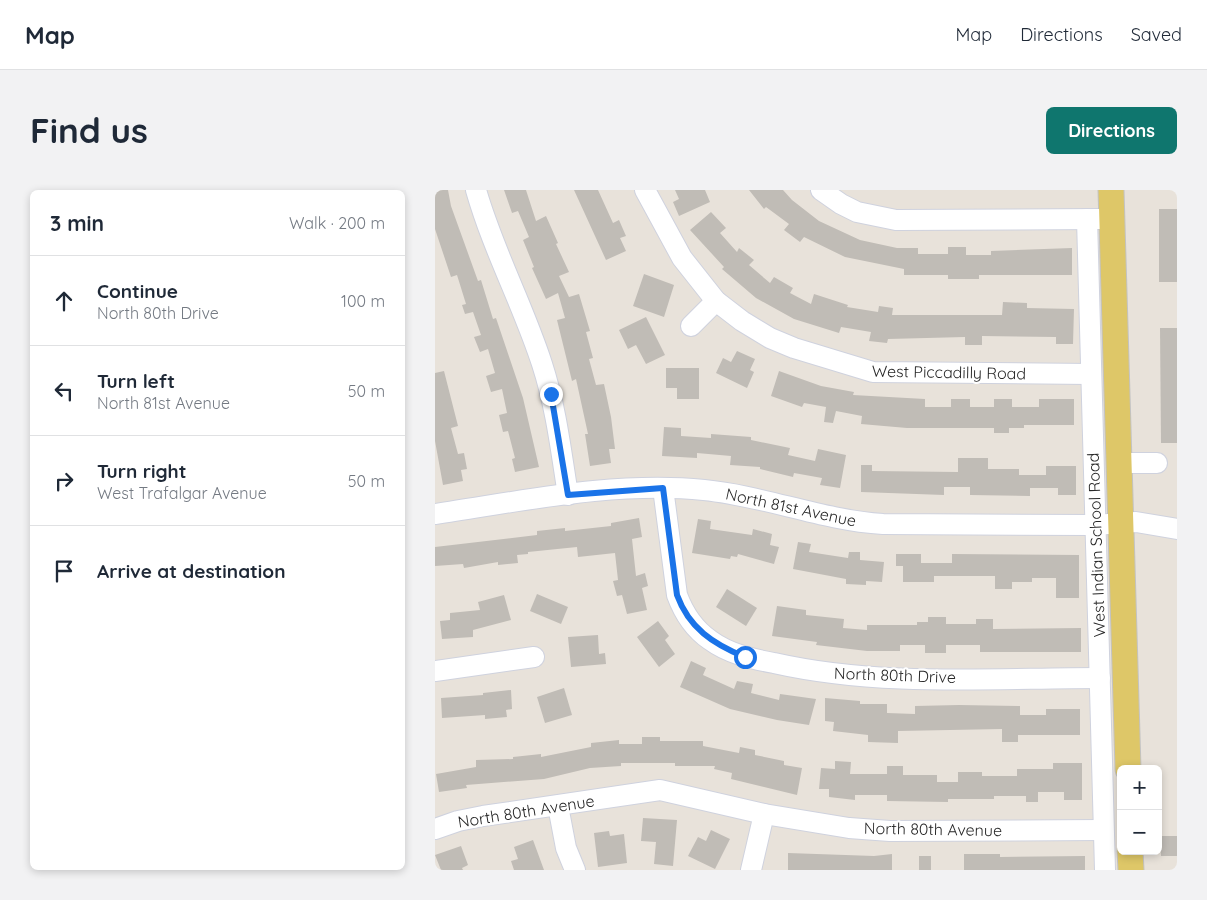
<!DOCTYPE html>
<html lang="en">
<head>
<meta charset="utf-8">
<style>
  :root { --surface:#fff; --page:#f2f2f3; --text:#1f2937; --muted:#747a83; --line:#e0e1e3; --accent:#0f766e }
  body { margin:0; font-family:Quicksand,sans-serif; background:var(--page); color:var(--text) }
  .controls { position:absolute; right:15px; bottom:15px; display:grid; overflow:hidden; border-radius:8px; box-shadow:0 2px 8px #0003 }
  .controls button { width:45px; height:45px; display:grid; place-items:center; padding:0; border:0; border-bottom:1px solid var(--line); background:var(--surface); color:var(--text); font:25px sans-serif }
  .stop { position:absolute; width:15px; height:15px; margin:-11px; border:4px solid #1a73e8; border-radius:50%; background:#fff }
  .stop.end { background:#1a73e8; border-color:#fff; box-shadow:0 1px 5px #0008 }
  .list { margin:0; padding:0; list-style:none }
  h2 { display:flex; justify-content:space-between; align-items:center; height:65px; margin:0; padding:0 20px; font-size:21px }
  h2 small { font-size:16px; font-weight:400; color:var(--muted) }
  .list li { display:grid; grid-template-columns:32px 1fr auto; gap:15px; align-items:center; box-sizing:border-box; height:90px; padding:0 20px; border-top:1px solid var(--line) }
  .list b { display:block; font-size:19px; white-space:nowrap }
  .list p { margin:0; font-size:16px; white-space:nowrap; color:var(--muted) }
  .list em { font-size:16px; font-style:normal; color:var(--muted) }
  .icon { flex:none; width:28px; height:28px; fill:none; stroke:currentColor; stroke-width:2; stroke-linecap:round; stroke-linejoin:round }
  .map { position:relative; flex:none; width:742px; height:680px; overflow:hidden; border-radius:8px }
  header { display:flex; align-items:center; gap:30px; box-sizing:border-box; height:70px; padding:0 25px; background:var(--surface); border-bottom:1px solid var(--line) }
  header strong { font-size:24px }
  nav { display:flex; gap:28px; margin-inline-start:auto; font-size:18px }
  .intro { display:flex; align-items:center; justify-content:space-between; box-sizing:border-box; height:120px; padding:0 30px }
  h1 { margin:0; font-size:35px }
  .button { padding:12px 22px; border-radius:8px; background:var(--accent); color:#fff; font-size:18px; font-weight:700 }
  main { display:flex; gap:30px; padding:0 30px }
  aside { flex:1; background:var(--surface); border-radius:8px; box-shadow:0 2px 8px #0003 }
  .map>svg:first-child { display:block }
  .building { fill:#c0bcb6 }
  .lines { fill:none; stroke-linecap:round; stroke-linejoin:round }
  .minor-casing { stroke:#cfd2de; stroke-width:22 }
  .major-casing { stroke:#c3c3c3; stroke-width:27 }
  .minor { stroke:#fff; stroke-width:20 }
  .major { stroke:#dec768; stroke-width:25 }
  .route { stroke:#1a73e8; stroke-width:6 }
  .labels { text-anchor:middle; dominant-baseline:central; stroke-width:4.5; stroke-linejoin:round; paint-order:stroke }
  .street-label { font-size:16px; fill:#272727; stroke:#fff }
</style>
</head>
<body>
<header>
<strong>Map</strong>
<nav><a>Map</a><a>Directions</a><a>Saved</a></nav>
</header>
<div class="intro"><h1>Find us</h1><a class="button">Directions</a></div>
<main>
<aside>
<h2>3 min<small>Walk · 200 m</small></h2>
<ul class="list">
<li><svg class="icon" aria-label="ahead" viewBox="0 0 24 24"><path d="M12 20V5M6 11l6-6 6 6"/></svg><div><b>Continue</b><p>North 80th Drive</p></div><em>100 m</em></li>
<li><svg class="icon" aria-label="left" viewBox="0 0 24 24"><path d="M17 20v-9H6M10 6l-5 5 5 5"/></svg><div><b>Turn left</b><p>North 81st Avenue</p></div><em>50 m</em></li>
<li><svg class="icon" aria-label="right" viewBox="0 0 24 24"><path d="M7 20v-9h11M14 6l5 5-5 5"/></svg><div><b>Turn right</b><p>West Trafalgar Avenue</p></div><em>50 m</em></li>
<li><svg class="icon" aria-label="arrive" viewBox="0 0 24 24"><path d="M6 21V4h12l-3 4 3 4H6"/></svg><div><b>Arrive at destination</b></div></li>
</ul>
</aside>
<div class="map">
<svg width="742" height="680" viewBox="0 0 742 680">
  <rect width="100%" height="100%" fill="#e8e2da"/>
  <g class="building">
    <path d="M 0,0 L 13,0 L 16,16 L 43,91 L 46,90 L 58,129 L 61,128 L 88,208 L 104,277 L 80,282 L 77,269 L 80,268 L 73,241 L 68,242 L 64,225 L 72,223 L 67,199 L 56,202 L 51,186 L 60,183 L 53,159 L 45,162 L 39,147 L 46,145 L 38,122 L 30,124 L 27,115 L 31,114 L 22,85 L 16,87 L 0,39 Z"/>
    <path d="M 69,0 L 91,0 L 101,31 L 111,26 L 123,53 L 121,54 L 134,82 L 124,86 L 134,107 L 144,104 L 155,141 L 151,142 L 158,168 L 154,169 L 161,195 L 169,194 L 176,227 L 180,259 L 174,259 L 176,273 L 155,276 L 150,244 L 153,244 L 141,189 L 137,191 L 122,130 L 130,128 L 123,103 L 111,109 L 97,78 L 99,77 L 88,50 L 94,47 L 83,21 L 77,23 Z"/>
    <path d="M 139,0 L 163,0 L 178,33 L 184,30 L 191,46 L 185,48 L 191,61 L 171,70 Z"/>
    <path d="M 240,0 L 270,0 L 275,12 L 244,26 L 238,12 L 244,9 Z"/>
    <path d="M 314,0 L 348,0 L 357,10 L 384,31 L 425,50 L 462,58 L 483,58 L 483,64 L 513,64 L 513,57 L 531,57 L 531,65 L 556,65 L 556,61 L 637,58 L 637,85 L 544,85 L 544,89 L 513,89 L 513,85 L 469,85 L 469,79 L 410,67 L 369,47 L 365,52 L 349,40 L 354,34 L 331,17 L 329,19 Z"/>
    <rect x="724" y="19" width="18" height="73"/>
    <path d="M 276,22 L 291,38 L 285,43 L 302,62 L 304,58 L 319,70 L 314,75 L 335,93 L 339,87 L 358,98 L 355,103 L 376,114 L 379,104 L 413,115 L 412,117 L 443,122 L 444,116 L 458,118 L 457,125 L 567,125 L 568,112 L 592,113 L 592,118 L 639,119 L 638,154 L 621,154 L 621,147 L 547,146 L 547,155 L 530,155 L 530,147 L 453,149 L 452,153 L 434,151 L 436,142 L 406,137 L 404,143 L 359,129 L 321,108 L 287,79 L 289,77 L 255,40 Z"/>
    <path d="M 209,84 L 239,95 L 229,127 L 198,116 Z"/>
    <path d="M 211,127 L 230,165 L 211,174 L 201,155 L 193,159 L 184,140 Z"/>
    <path d="M 725,138 L 742,138 L 742,253 L 726,253 Z"/>
    <path d="M 302,161 L 320,169 L 315,180 L 319,182 L 312,198 L 281,183 L 288,168 L 296,172 Z"/>
    <path d="M 231,178 L 264,178 L 264,209 L 242,209 L 242,198 L 231,198 Z"/>
    <path d="M 9,181 L 23,236 L 16,238 L 23,264 L 29,263 L 32,279 L 26,280 L 28,291 L 8,295 L 0,251 L 0,183 Z"/>
    <path d="M 344,181 L 386,196 L 419,202 L 418,205 L 490,209 L 490,217 L 516,217 L 516,209 L 535,209 L 535,217 L 559,217 L 559,209 L 577,209 L 577,217 L 604,217 L 604,209 L 639,209 L 639,235 L 589,235 L 589,238 L 574,238 L 574,243 L 559,243 L 559,238 L 472,238 L 426,234 L 427,226 L 401,221 L 398,233 L 389,232 L 391,217 L 369,213 L 367,217 L 336,206 Z"/>
    <path d="M 229,237 L 246,238 L 246,246 L 276,248 L 276,244 L 316,247 L 316,250 L 355,258 L 353,265 L 380,271 L 383,259 L 411,265 L 405,298 L 385,295 L 387,288 L 359,283 L 358,287 L 325,279 L 325,277 L 295,275 L 296,266 L 262,263 L 262,268 L 227,266 Z"/>
    <path d="M 523,268 L 553,268 L 553,279 L 584,279 L 584,285 L 611,285 L 611,276 L 641,276 L 641,305 L 623,305 L 623,298 L 595,298 L 595,306 L 535,305 L 535,297 L 509,297 L 509,305 L 426,302 L 426,275 L 437,275 L 437,281 L 523,282 Z"/>
    <path d="M 204,328 L 207,347 L 197,349 L 201,386 L 210,383 L 213,396 L 207,398 L 212,420 L 192,424 L 187,405 L 182,406 L 178,391 L 183,390 L 180,363 L 143,367 L 142,357 L 93,362 L 93,364 L 82,365 L 83,373 L 63,375 L 63,372 L 29,378 L 28,374 L 0,376 L 0,357 L 102,345 L 102,341 L 130,338 L 130,341 L 176,336 L 176,333 Z"/>
    <path d="M 263,329 L 276,331 L 275,339 L 317,345 L 318,339 L 337,344 L 335,355 L 344,357 L 339,374 L 303,364 L 302,367 L 296,366 L 295,369 L 257,363 Z"/>
    <path d="M 363,352 L 376,354 L 374,362 L 413,368 L 414,362 L 425,362 L 425,370 L 449,372 L 447,392 L 431,391 L 431,395 L 411,394 L 411,389 L 358,379 Z"/>
    <path d="M 461,364 L 486,364 L 486,373 L 517,373 L 517,364 L 644,365 L 644,408 L 621,408 L 621,388 L 597,388 L 597,392 L 577,392 L 577,399 L 560,399 L 560,386 L 499,386 L 499,392 L 468,392 L 468,376 L 461,376 Z"/>
    <path d="M 292,399 L 322,418 L 311,436 L 281,417 Z"/>
    <path d="M 102,404 L 133,417 L 126,434 L 95,421 Z"/>
    <path d="M 69,405 L 76,430 L 38,440 L 38,447 L 7,449 L 5,431 L 15,430 L 15,423 L 45,420 L 43,412 Z"/>
    <path d="M 342,416 L 371,420 L 371,425 L 409,429 L 408,438 L 432,440 L 432,435 L 482,435 L 482,432 L 493,432 L 493,427 L 511,427 L 511,434 L 541,434 L 541,429 L 558,429 L 558,439 L 646,438 L 646,462 L 545,462 L 545,455 L 511,455 L 511,463 L 490,463 L 490,455 L 465,455 L 465,461 L 432,461 L 381,455 L 382,452 L 337,446 Z"/>
    <path d="M 223,431 L 234,446 L 230,450 L 240,464 L 224,477 L 202,447 Z"/>
    <path d="M 163,445 L 164,464 L 170,463 L 171,474 L 136,477 L 133,447 Z"/>
    <path d="M 256,471 L 271,478 L 268,485 L 299,499 L 302,491 L 318,494 L 316,503 L 344,510 L 345,504 L 381,509 L 374,535 L 342,530 L 295,519 L 245,497 Z"/>
    <path d="M 129,498 L 137,525 L 110,533 L 102,507 Z"/>
    <path d="M 76,500 L 77,519 L 71,520 L 72,527 L 50,529 L 50,525 L 7,528 L 6,508 L 48,505 L 48,503 Z"/>
    <path d="M 390,508 L 425,511 L 425,514 L 452,514 L 452,523 L 480,524 L 480,516 L 524,515 L 585,516 L 585,525 L 611,525 L 611,519 L 645,519 L 645,545 L 583,545 L 583,552 L 567,552 L 567,539 L 463,541 L 463,553 L 433,552 L 433,545 L 398,541 L 399,532 L 390,531 Z"/>
    <path d="M 207,547 L 225,547 L 225,551 L 268,551 L 268,556 L 304,563 L 305,557 L 320,560 L 320,565 L 349,571 L 349,575 L 367,578 L 362,605 L 296,589 L 297,583 L 279,579 L 280,576 L 240,576 L 240,573 L 186,573 L 186,576 L 155,578 L 109,589 L 31,595 L 32,598 L 4,602 L 1,584 L 41,577 L 41,570 L 78,569 L 78,567 L 106,564 L 106,567 L 156,557 L 156,553 L 184,550 L 184,554 L 207,554 Z"/>
    <path d="M 400,571 L 416,572 L 415,584 L 452,584 L 452,576 L 468,576 L 468,585 L 502,585 L 502,592 L 523,592 L 523,582 L 547,582 L 547,586 L 582,586 L 582,579 L 618,579 L 618,573 L 647,573 L 647,610 L 629,610 L 629,602 L 603,602 L 603,612 L 591,612 L 591,606 L 559,606 L 559,609 L 513,609 L 513,612 L 452,611 L 452,605 L 420,605 L 420,610 L 394,607 L 394,599 L 384,599 L 386,578 L 400,579 Z"/>
    <path d="M 208,628 L 242,630 L 238,676 L 219,674 L 221,652 L 206,651 Z"/>
    <path d="M 276,640 L 295,649 L 280,679 L 253,666 L 263,647 L 271,651 Z"/>
    <path d="M 174,641 L 175,646 L 189,644 L 192,673 L 163,677 L 159,643 Z"/>
    <path d="M 725,646 L 742,646 L 742,666 L 726,666 Z"/>
    <path d="M 98,650 L 109,680 L 79,680 L 76,671 L 83,669 L 79,657 Z"/>
    <path d="M 26,656 L 33,675 L 27,678 L 28,680 L 6,680 L 0,665 Z"/>
    <path d="M 353,663 L 439,666 L 457,664 L 457,680 L 353,680 Z"/>
    <path d="M 529,664 L 565,664 L 565,667 L 650,666 L 650,680 L 529,680 Z"/>
    <rect x="484" y="666" width="12" height="14"/>
  </g>
  <g class="lines">
    <g class="minor-casing">
      <g id="minor">
        <path d="M 41,0 C 58,60 88,115 107,174 C 121,217 126,261 133,305"/>
        <path d="M 210,0 L 247,68 L 281,111 L 307,131 L 335,148 L 359,158 L 438,182 L 656,184"/>
        <path d="M 386,0 L 406,14 L 422,22 L 461,30 L 665,29"/>
        <path d="M 652,29 L 670,680"/>
        <path d="M 256,136 L 281,111"/>
        <path d="M 684,273 L 722,273"/>
        <path d="M 228,298 L 242,405 C 249,424 259,439 275,450 C 294,464 317,469 339,473 C 445,497 557,488 665,488"/>
        <path d="M 0,324 C 88,311 180,291 269,300 C 330,306 386,330 448,334 L 660,335 L 701,332 L 742,339"/>
        <path d="M 0,481 L 99,467"/>
        <path d="M 123,616 L 131,658 L 140,680"/>
        <path d="M 0,639 L 23,631 L 48,626 L 225,600 L 329,624 L 414,638 L 455,641 L 668,640"/>
        <path d="M 316,680 L 329,624"/>
      </g>
    </g>
    <g class="major-casing">
      <g id="major">
        <path d="M 676,0 L 693,579"/>
        <path d="M 695,661 L 696,680"/>
      </g>
    </g>
    <use href="#minor" class="minor"/>
    <use href="#major" class="major"/>
  </g>
  <g class="lines">
    <path class="route" d="M 116,204 L 133,305 L 228,298 L 242,405 C 254,438 278,454 310,467"/>
  </g>
  <g class="labels">
    <g class="street-label">
      <text transform="translate(514 182) rotate(1)">West Piccadilly Road</text>
      <text transform="translate(356 317) rotate(12)">North 81st Avenue</text>
      <text transform="translate(661 355) rotate(-92)">West Indian School Road</text>
      <text transform="translate(460 485) rotate(2)">North 80th Drive</text>
      <text transform="translate(91 621) rotate(-9)">North 80th Avenue</text>
      <text transform="translate(498 639) rotate(1)">North 80th Avenue</text>
    </g>
  </g>
</svg>
<div class="controls">
<button>+</button>
<button>−</button>
</div>
<div class="stop" style="left:310px;top:467px"></div>
<div class="stop end" style="left:116px;top:204px"></div>
</div>
</main>
</body>
</html>
